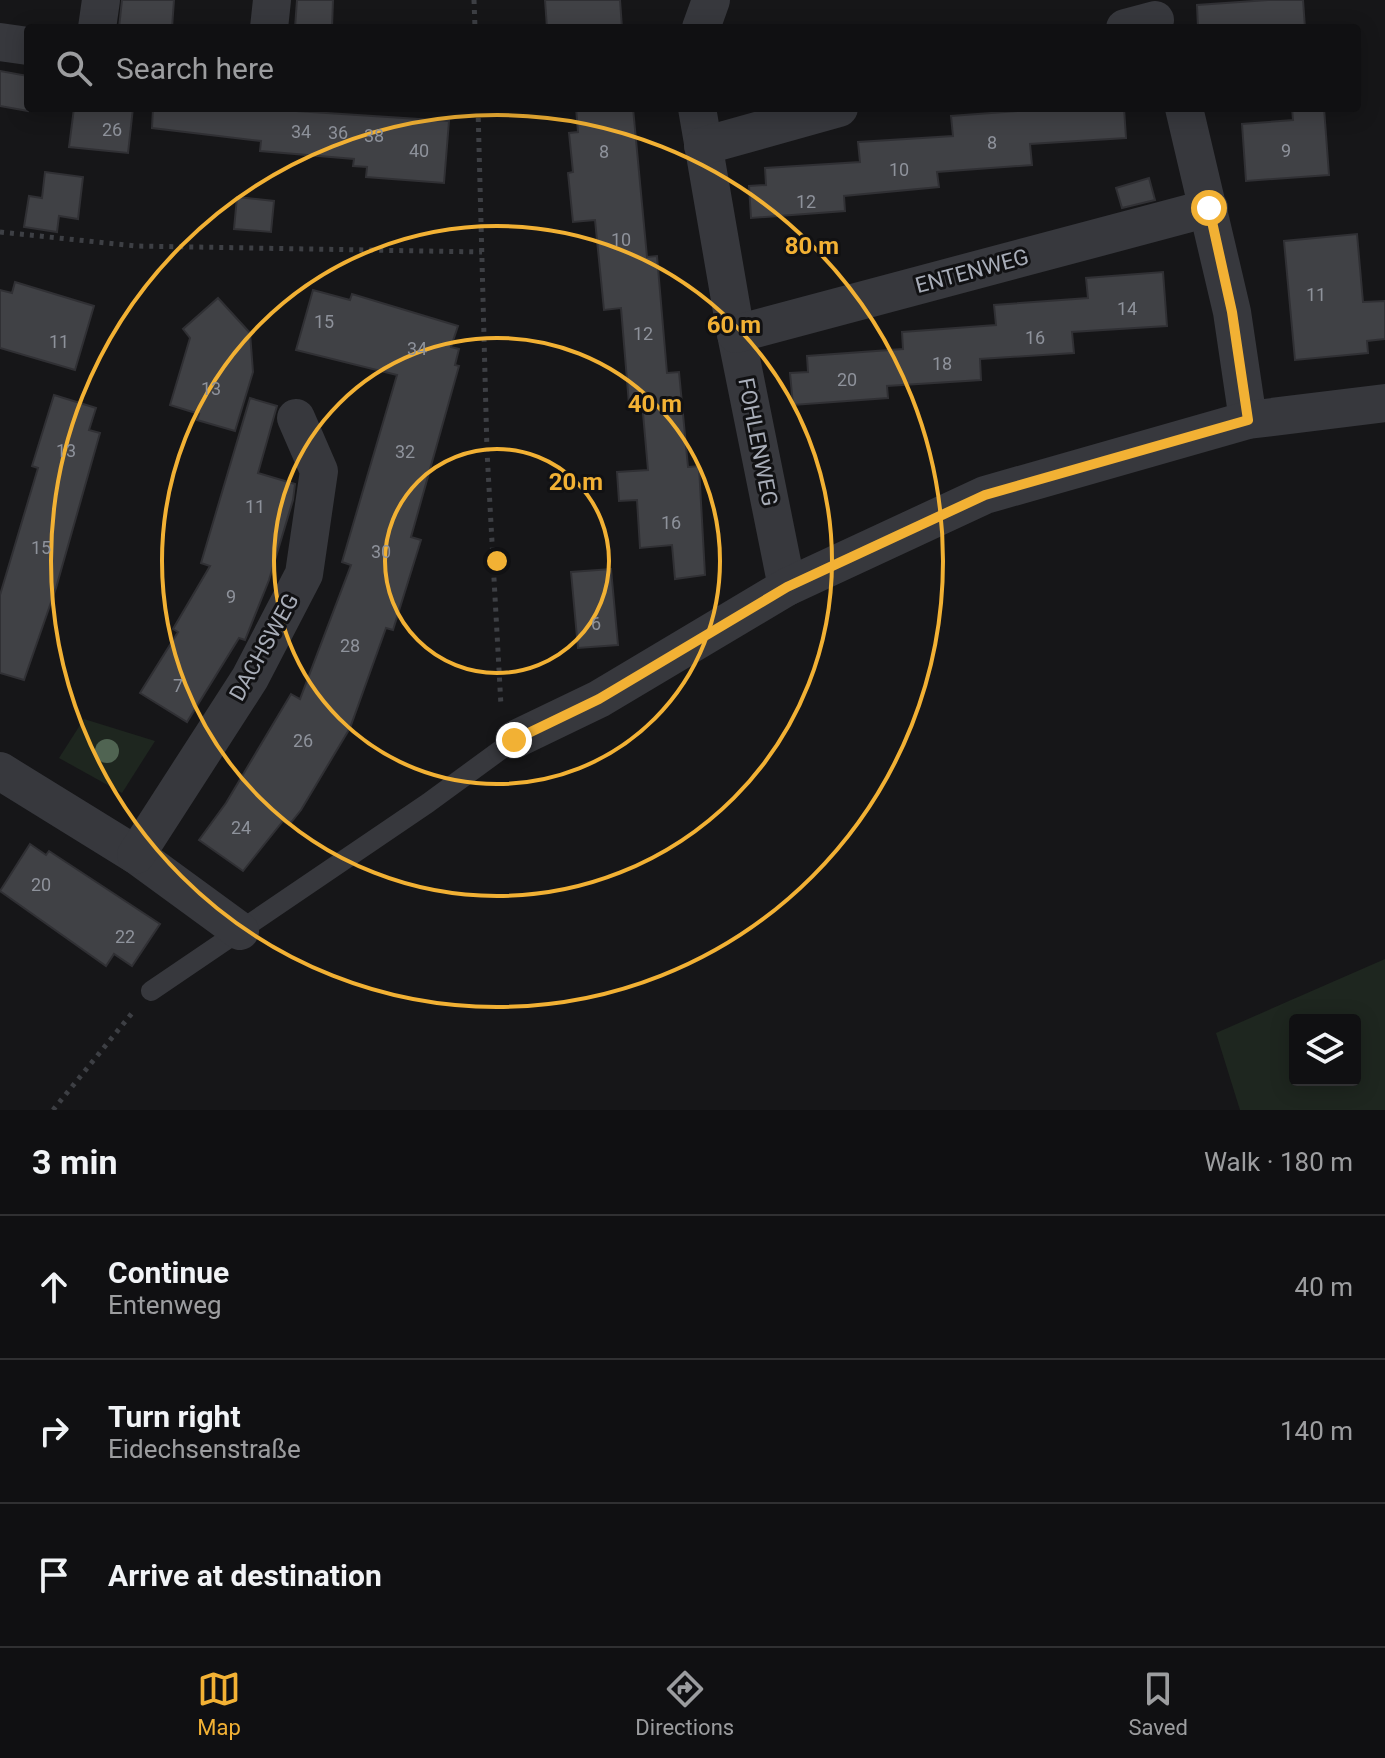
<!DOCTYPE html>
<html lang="en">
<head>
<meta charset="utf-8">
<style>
  :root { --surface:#101012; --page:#1e1e20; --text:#f1f3f6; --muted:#9c9d9f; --line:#303032; --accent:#f2b134 }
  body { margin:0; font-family:Roboto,sans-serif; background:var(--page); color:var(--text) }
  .controls { position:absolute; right:24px; bottom:24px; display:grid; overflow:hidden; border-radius:8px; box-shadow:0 4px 20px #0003 }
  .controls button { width:72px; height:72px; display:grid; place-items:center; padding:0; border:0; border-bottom:2px solid var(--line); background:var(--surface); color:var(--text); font:40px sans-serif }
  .stop { position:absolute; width:24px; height:24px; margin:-18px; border:6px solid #f2b134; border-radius:50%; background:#fff }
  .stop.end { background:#f2b134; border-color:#fff; box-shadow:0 2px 8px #0008 }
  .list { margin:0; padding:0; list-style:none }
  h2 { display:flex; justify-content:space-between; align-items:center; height:104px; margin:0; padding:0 32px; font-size:34px }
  h2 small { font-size:26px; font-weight:400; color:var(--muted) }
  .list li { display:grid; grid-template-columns:52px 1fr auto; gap:24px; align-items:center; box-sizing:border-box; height:144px; padding:0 32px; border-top:2px solid var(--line) }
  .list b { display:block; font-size:30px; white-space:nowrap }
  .list p { margin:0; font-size:26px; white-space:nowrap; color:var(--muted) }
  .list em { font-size:26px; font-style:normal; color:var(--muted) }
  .icon { flex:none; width:44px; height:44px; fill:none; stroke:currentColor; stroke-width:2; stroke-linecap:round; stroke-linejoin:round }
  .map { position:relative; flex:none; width:1385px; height:1110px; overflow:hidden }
  .search { position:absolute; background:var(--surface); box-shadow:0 4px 20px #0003; left:24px; right:24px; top:24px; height:88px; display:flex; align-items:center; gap:20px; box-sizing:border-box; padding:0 28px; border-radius:8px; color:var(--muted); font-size:30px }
  .sheet { height:536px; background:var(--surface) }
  nav { display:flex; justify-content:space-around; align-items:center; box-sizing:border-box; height:112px; border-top:2px solid var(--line); background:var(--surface); font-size:22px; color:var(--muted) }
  nav a { display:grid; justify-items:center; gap:4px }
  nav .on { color:var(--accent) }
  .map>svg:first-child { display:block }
  .green { fill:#1e261f; fill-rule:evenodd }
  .building { fill:#404145; stroke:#303034; stroke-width:2 }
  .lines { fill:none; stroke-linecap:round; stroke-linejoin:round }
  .path { stroke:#3d3f44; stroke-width:5; stroke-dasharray:4 6; stroke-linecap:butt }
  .service { stroke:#37383d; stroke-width:20 }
  .minor { stroke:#37383d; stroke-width:38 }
  .tree { fill:#506452 }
  .route { stroke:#f2b134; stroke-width:10 }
  .ring { fill:none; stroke:#f2b134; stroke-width:4 }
  .labels { text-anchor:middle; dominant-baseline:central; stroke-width:6; stroke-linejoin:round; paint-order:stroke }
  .number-label { font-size:18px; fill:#8e929b }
  .street-label { font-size:22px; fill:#a8adb8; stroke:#111113 }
  .centre { fill:#f2b134; stroke:#111113; stroke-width:4 }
  .ring-label { font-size:24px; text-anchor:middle; font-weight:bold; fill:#f2b134; stroke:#111113; stroke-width:6; stroke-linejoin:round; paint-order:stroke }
</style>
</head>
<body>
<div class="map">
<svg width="1385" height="1110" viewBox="0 0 1385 1110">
  <rect width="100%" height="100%" fill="#161618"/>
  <g class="green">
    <path d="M 84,719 L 155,741 L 122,793 L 59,758 Z"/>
    <path d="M 1385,959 L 1385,1110 L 1240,1110 L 1216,1033 ZM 1295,1020 L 1355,1020 L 1355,1080 L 1295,1080 Z"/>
  </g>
  <g class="building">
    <path d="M 122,0 L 174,0 L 172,28 L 119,28 Z"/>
    <path d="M 297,0 L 333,0 L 332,28 L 295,28 Z"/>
    <path d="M 545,0 L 620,0 L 622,28 L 547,28 Z"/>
    <path d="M 1268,0 L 1303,0 L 1305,28 L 1198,28 L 1197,5 Z"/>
    <path d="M 0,71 L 28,76 L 28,111 L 0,106 Z"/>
    <path d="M 74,108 L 133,108 L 128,153 L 69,147 Z"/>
    <path d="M 153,108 L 251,108 L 449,121 L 444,183 L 366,177 L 367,167 L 353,166 L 354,159 L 260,151 L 261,141 L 152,128 Z"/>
    <path d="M 576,108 L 633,108 L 647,257 L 657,256 L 667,373 L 679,372 L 688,467 L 699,466 L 705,575 L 675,579 L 672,545 L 640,548 L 637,500 L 619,501 L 617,472 L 648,470 L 642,402 L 629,404 L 621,308 L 604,310 L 595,220 L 573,222 L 568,173 L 573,172 L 569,133 L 578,132 Z"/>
    <path d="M 1057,108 L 1124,108 L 1126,138 L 1030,144 L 1032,165 L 937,172 L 939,187 L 844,196 L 845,211 L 751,218 L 749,186 L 766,185 L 765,168 L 860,162 L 858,142 L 953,136 L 951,116 Z"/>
    <path d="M 1292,108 L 1324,108 L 1329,175 L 1246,181 L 1242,124 L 1293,120 Z"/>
    <path d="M 45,172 L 83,177 L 78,219 L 59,216 L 57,232 L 24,227 L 29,196 L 42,198 Z"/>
    <path d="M 1149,178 L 1155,200 L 1122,208 L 1116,188 Z"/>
    <path d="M 237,197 L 274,201 L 271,232 L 234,229 Z"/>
    <path d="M 1357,234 L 1363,302 L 1385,301 L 1385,339 L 1367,341 L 1368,353 L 1295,360 L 1284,241 Z"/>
    <path d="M 1163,272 L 1167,326 L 1072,332 L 1074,353 L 980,359 L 981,380 L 887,386 L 888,398 L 793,405 L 790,373 L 808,372 L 807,356 L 903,349 L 902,332 L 996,325 L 994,305 L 1088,298 L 1086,278 Z"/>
    <path d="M 15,282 L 94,306 L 75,370 L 0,348 L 0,290 L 12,293 Z"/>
    <path d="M 313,290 L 350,300 L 352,294 L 458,326 L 451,347 L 459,349 L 455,365 L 459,366 L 411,537 L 421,540 L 393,630 L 386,628 L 350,728 L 301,810 L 289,825 L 283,821 L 243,871 L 199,840 L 226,803 L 291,694 L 300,699 L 351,565 L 342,562 L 397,375 L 296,350 Z"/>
    <path d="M 218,298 L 250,333 L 253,372 L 235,431 L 197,420 L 199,414 L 170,405 L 190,338 L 183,329 Z"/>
    <path d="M 54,395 L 96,408 L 89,430 L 100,433 L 56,588 L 24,680 L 0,673 L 0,595 L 38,468 L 32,466 Z"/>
    <path d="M 250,398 L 277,406 L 258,473 L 295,484 L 293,500 L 269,580 L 245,640 L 239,638 L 187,722 L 140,693 L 178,632 L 173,629 L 210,566 L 201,563 Z"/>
    <path d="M 611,569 L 618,645 L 578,648 L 571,572 Z"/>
    <path d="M 30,844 L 46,855 L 49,851 L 160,924 L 132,966 L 114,954 L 106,966 L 0,891 Z"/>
  </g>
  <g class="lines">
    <g class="path">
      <path d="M 474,0 L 475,28"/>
      <path d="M 478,108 L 487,451 L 501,706"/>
      <path d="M 0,232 L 136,246 L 482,252"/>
      <path d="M 53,1110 L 133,1012"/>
    </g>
    <path class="service" d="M 151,991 L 428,803 L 514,740"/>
    <g class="minor">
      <path d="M 97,28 L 101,0"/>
      <path d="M 269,28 L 272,0"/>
      <path d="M 701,28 L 711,0"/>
      <path d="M 1125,28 L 1155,20"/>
      <path d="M 0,42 L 28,46"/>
      <path d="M 697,108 L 736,334 L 787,587"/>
      <path d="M 1184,108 L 1232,312 L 1248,420"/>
      <path d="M 703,146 L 839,108"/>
      <path d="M 736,334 L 1209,208"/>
      <path d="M 514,740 L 599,699 L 787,587 L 985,495 L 1248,420 L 1385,403"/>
      <path d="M 0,771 L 136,855 L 240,931"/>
      <path d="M 136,855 L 250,678 L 304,574 L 319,471 L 296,418"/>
    </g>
  </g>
  <circle class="tree" cx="107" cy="751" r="12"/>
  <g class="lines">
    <path class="route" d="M 514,740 L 599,699 L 787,587 L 985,495 L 1248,420 L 1232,312 L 1209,208"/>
  </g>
  <g class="ring">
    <circle cx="497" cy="561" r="112"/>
    <circle cx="497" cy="561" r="223"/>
    <circle cx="497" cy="561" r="335"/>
    <circle cx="497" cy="561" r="446"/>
  </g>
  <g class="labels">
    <g class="number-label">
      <text x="112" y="129">26</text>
      <text x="301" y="131">34</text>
      <text x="338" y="132">36</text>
      <text x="374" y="135">38</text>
      <text x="992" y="142">8</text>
      <text x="419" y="150">40</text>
      <text x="1286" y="150">9</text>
      <text x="604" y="151">8</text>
      <text x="899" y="169">10</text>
      <text x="806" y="201">12</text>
      <text x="621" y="239">10</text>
      <text x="1316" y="294">11</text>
      <text x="1127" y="308">14</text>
      <text x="324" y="321">15</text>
      <text x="643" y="333">12</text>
      <text x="1035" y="337">16</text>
      <text x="59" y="341">11</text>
      <text x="417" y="348">34</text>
      <text x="942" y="363">18</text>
      <text x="847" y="379">20</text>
      <text x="211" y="388">13</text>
      <text x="66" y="450">13</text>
      <text x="405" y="451">32</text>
      <text x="255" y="506">11</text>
      <text x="671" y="522">16</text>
      <text x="41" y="547">15</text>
      <text x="381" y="551">30</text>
      <text x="231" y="596">9</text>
      <text x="596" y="623">6</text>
      <text x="350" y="645">28</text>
      <text x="178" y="685">7</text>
      <text x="303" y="740">26</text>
      <text x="241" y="827">24</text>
      <text x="41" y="884">20</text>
      <text x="125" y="936">22</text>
    </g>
    <g class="street-label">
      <text transform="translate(972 271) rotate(-15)">ENTENWEG</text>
      <text transform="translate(758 442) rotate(79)">FOHLENWEG</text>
      <text transform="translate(264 647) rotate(-61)">DACHSWEG</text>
    </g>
  </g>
  <circle cx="497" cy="561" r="12" class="centre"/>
  <g class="ring-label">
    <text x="812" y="254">80 m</text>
    <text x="734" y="333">60 m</text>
    <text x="655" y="412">40 m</text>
    <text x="576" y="490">20 m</text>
  </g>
</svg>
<div class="controls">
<button><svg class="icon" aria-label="layers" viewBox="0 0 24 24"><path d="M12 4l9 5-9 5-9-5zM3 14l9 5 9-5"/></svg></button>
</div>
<div class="stop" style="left:1209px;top:208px"></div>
<div class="stop end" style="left:514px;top:740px"></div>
<div class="search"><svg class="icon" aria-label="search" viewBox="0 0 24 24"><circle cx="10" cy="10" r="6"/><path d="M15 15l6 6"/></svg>Search here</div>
</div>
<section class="sheet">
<h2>3 min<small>Walk · 180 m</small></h2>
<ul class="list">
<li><svg class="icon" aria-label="ahead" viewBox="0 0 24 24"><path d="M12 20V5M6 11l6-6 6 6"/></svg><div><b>Continue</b><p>Entenweg</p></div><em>40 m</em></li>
<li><svg class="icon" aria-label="right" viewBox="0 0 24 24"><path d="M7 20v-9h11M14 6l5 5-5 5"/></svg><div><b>Turn right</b><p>Eidechsenstraße</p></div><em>140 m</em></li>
<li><svg class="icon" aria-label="arrive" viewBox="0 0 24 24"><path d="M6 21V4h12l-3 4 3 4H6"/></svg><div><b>Arrive at destination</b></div></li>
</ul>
</section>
<nav>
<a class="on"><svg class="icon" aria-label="map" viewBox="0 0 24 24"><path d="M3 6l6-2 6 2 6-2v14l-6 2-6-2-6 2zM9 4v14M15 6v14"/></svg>Map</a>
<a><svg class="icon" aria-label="directions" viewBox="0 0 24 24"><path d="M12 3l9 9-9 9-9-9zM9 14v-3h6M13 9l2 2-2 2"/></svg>Directions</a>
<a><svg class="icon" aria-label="saved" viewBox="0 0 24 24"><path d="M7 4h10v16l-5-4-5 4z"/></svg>Saved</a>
</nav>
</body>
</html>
